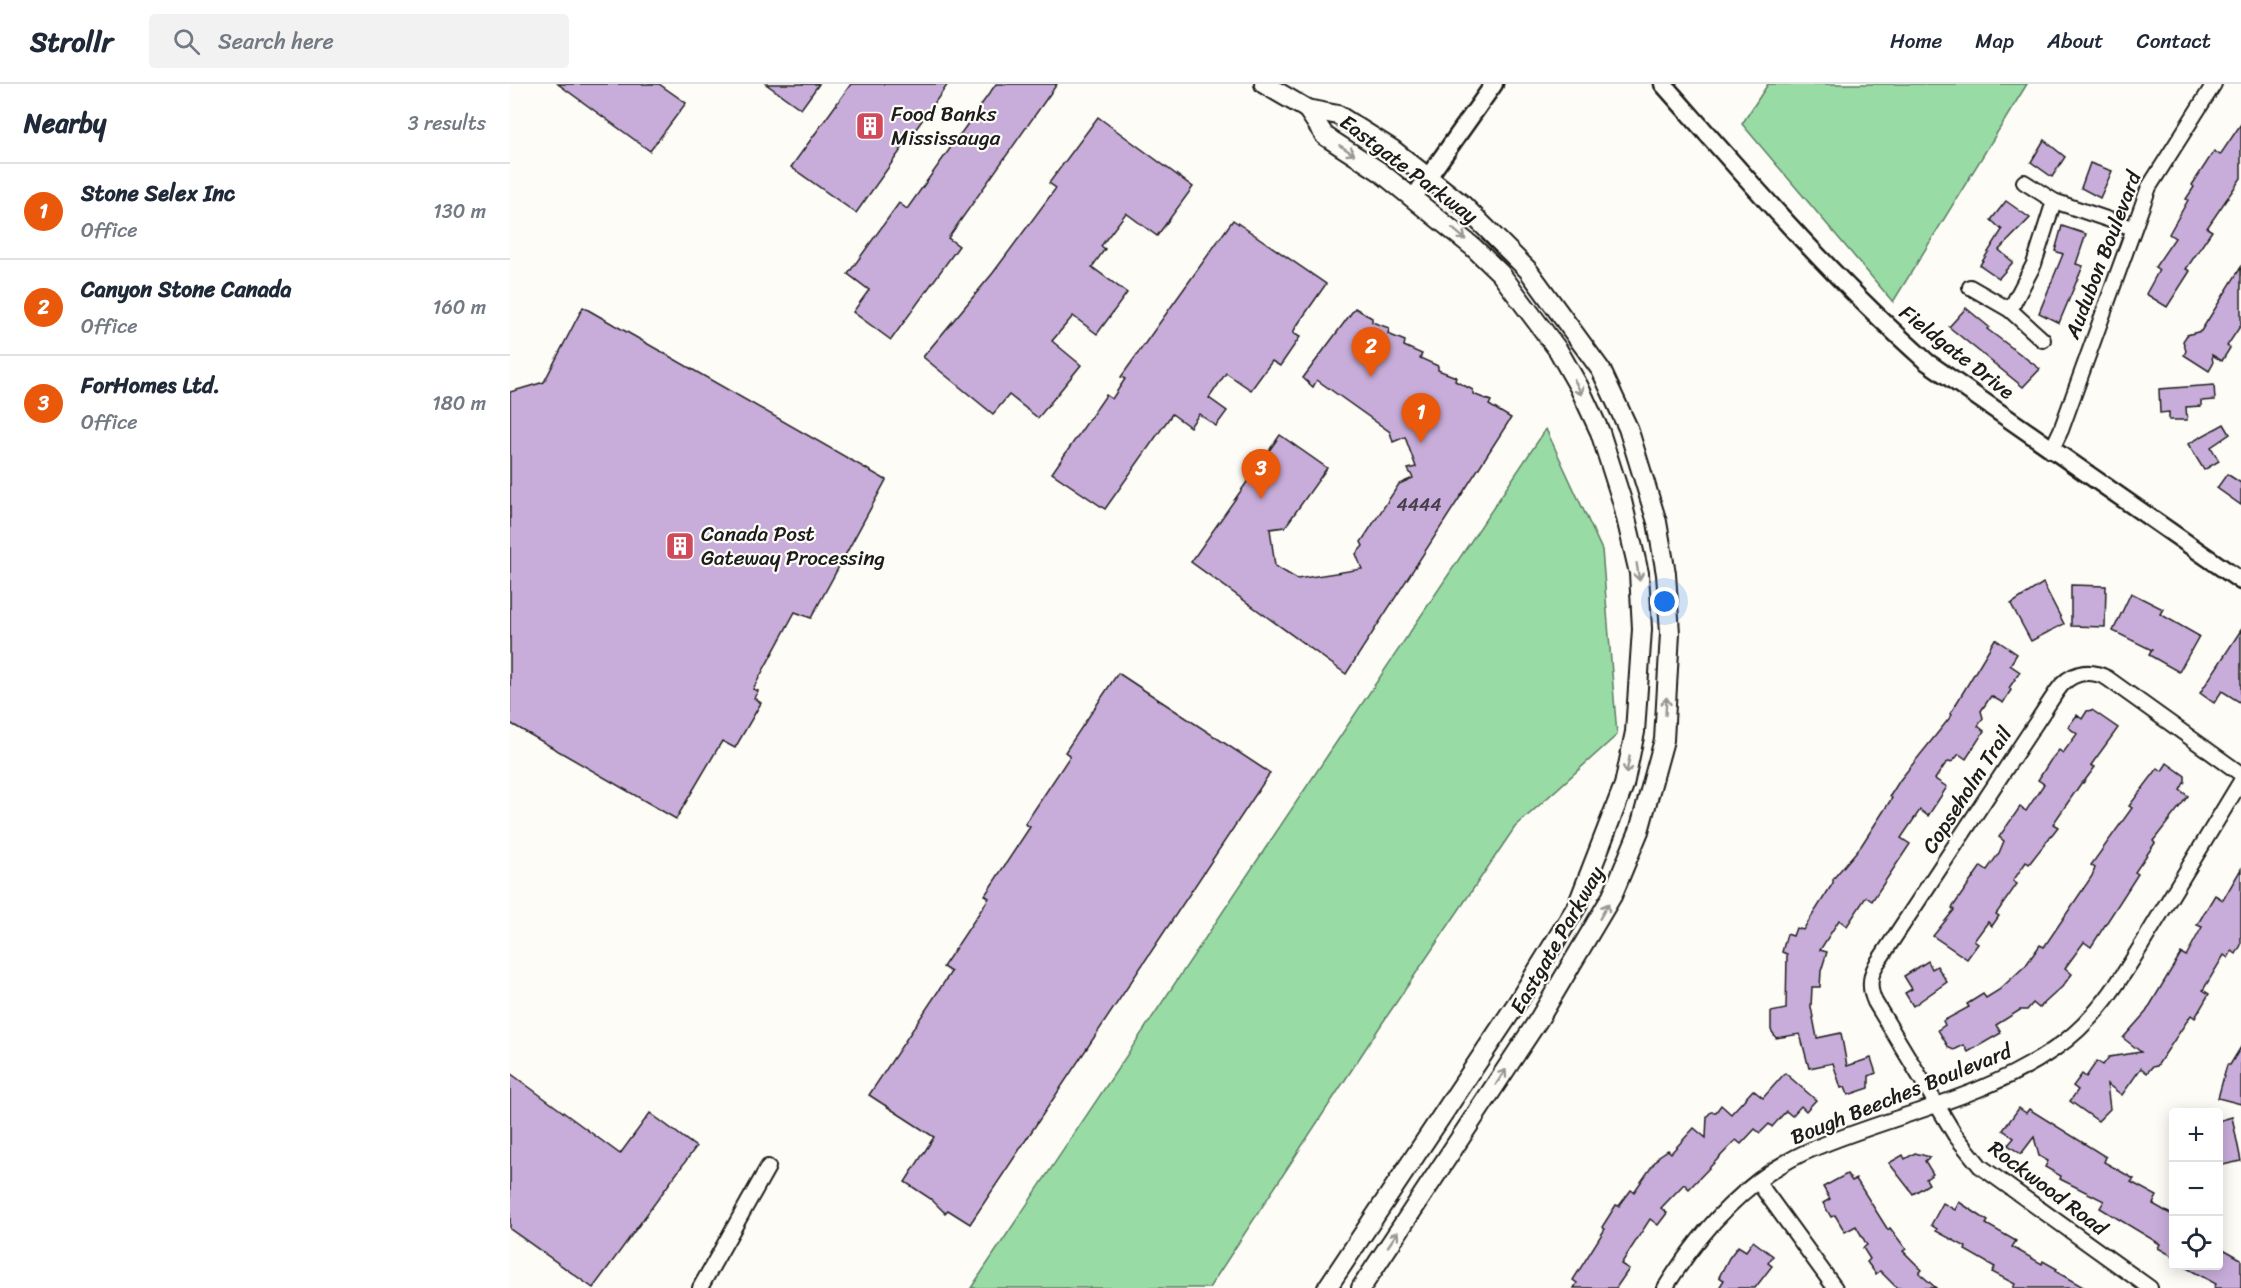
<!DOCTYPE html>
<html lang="en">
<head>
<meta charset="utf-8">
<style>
  :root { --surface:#fff; --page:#f2f2f3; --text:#1f2937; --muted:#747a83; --line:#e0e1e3; --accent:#ea580c }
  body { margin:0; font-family:Sriracha,sans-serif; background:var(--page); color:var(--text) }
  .controls { position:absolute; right:18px; bottom:18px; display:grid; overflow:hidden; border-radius:6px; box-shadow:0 3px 15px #0003 }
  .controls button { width:54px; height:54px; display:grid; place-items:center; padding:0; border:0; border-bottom:2px solid var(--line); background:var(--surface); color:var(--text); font:30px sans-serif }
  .you { position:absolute; left:1155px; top:518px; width:21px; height:21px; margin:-15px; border:4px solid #fff; border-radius:50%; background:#1a73e8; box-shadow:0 0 0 9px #1a73e833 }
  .badge { display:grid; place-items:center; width:39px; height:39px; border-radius:50%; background:var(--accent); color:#fff; font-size:20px; font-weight:700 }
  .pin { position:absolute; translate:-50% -50px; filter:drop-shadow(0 2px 3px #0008) }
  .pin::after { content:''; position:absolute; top:32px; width:21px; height:18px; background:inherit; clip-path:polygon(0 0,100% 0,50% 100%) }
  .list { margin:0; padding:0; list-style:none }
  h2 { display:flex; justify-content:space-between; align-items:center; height:78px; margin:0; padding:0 24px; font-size:26px }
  h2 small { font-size:20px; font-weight:400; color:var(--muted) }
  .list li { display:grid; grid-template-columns:39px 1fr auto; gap:18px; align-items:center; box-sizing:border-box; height:96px; padding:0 24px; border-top:2px solid var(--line) }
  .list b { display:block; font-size:22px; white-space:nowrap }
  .list p { margin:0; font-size:20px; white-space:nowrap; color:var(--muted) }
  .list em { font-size:20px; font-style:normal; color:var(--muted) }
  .icon { flex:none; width:33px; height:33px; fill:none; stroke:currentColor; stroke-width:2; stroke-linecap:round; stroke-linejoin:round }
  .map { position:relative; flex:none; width:1731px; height:1204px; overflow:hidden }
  header { display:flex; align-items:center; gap:36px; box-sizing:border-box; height:84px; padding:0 30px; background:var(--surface); border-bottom:2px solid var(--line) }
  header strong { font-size:28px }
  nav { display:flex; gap:33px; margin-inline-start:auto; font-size:21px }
  .search { width:420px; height:54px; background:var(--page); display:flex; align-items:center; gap:15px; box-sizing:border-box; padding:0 21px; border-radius:6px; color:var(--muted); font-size:22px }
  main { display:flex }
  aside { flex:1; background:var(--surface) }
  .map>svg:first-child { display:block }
  .green { fill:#99dba5; stroke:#5a7c60; stroke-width:1.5 }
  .building { fill:#c8adda; stroke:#1c1c1c; stroke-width:1.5 }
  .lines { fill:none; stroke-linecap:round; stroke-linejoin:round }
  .minor-casing { stroke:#1c1c1c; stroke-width:18 }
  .tertiary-casing { stroke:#1c1c1c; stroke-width:21 }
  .secondary-casing { stroke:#1c1c1c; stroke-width:22 }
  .minor { stroke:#fdfcf7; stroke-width:14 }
  .tertiary { stroke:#fdfcf7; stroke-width:16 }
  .secondary { stroke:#fdfcf7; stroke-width:18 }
  .oneway { stroke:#989794 }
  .labels { text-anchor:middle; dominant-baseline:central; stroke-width:4.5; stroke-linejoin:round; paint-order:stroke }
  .number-label { font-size:18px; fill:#47404c }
  .poi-label { font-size:21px; fill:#1c1c1c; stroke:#fdfcf7; text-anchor:start }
  .street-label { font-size:21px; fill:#1c1c1c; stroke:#fdfcf7 }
</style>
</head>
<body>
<header>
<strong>Strollr</strong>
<div class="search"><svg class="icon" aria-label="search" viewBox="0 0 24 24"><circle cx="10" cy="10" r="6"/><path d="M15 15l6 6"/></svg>Search here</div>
<nav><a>Home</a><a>Map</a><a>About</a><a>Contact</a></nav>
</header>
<main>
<aside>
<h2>Nearby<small>3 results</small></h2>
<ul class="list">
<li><span class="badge">1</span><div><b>Stone Selex Inc</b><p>Office</p></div><em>130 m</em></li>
<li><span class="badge">2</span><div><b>Canyon Stone Canada</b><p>Office</p></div><em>160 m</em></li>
<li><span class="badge">3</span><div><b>ForHomes Ltd.</b><p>Office</p></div><em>180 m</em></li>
</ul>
</aside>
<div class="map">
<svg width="1731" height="1204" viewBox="0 0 1731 1204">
  <rect width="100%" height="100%" fill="#fdfcf7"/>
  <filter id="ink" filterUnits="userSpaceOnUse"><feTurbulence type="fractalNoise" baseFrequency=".0167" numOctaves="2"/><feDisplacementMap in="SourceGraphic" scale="12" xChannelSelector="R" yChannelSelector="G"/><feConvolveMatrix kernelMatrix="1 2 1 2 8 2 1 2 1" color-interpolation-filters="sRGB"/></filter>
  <g filter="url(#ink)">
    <g class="green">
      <path d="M 1258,0 L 1517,0 L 1383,218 L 1232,40 Z"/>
      <path d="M 1036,345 L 1092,466 L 1107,651 L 1005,743 L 871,941 L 699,1204 L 461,1204 Z"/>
    </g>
    <g class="building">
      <path d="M 48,0 L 149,0 L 176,19 L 140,67 Z"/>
      <path d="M 256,0 L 309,0 L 291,25 Z"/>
      <path d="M 341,0 L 438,0 L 346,129 L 281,83 Z"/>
      <path d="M 486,0 L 547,0 L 438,154 L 449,162 L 381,256 L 343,228 L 359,206 L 338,190 L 389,119 L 397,125 Z"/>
      <path d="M 588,33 L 683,103 L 647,152 L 616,129 L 591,162 L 595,165 L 582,183 L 617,209 L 587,250 L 563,232 L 542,257 L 571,281 L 528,334 L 499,311 L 483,330 L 413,273 L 483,189 L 546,104 L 539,99 Z"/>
      <path d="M 1731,40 L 1731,94 L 1697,144 L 1702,147 L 1676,185 L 1680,187 L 1657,223 L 1636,210 L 1649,186 L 1645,183 L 1665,154 L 1659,150 L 1678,116 L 1676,115 L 1684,103 L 1682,101 L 1704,67 L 1710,71 Z"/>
      <path d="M 1534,56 L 1555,73 L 1542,93 L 1521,78 Z"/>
      <path d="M 1580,79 L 1602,87 L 1590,114 L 1571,104 Z"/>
      <path d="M 1496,117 L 1520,134 L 1489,166 L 1503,178 L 1489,194 L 1470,181 L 1492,146 L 1481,136 Z"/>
      <path d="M 723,136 L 816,200 L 786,243 L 783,249 L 790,253 L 770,282 L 762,277 L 741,306 L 716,289 L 699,314 L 717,327 L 706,342 L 689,330 L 680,343 L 662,330 L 595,425 L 542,389 L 596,311 L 602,315 L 615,295 L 611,293 Z"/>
      <path d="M 1552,142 L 1576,150 L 1566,180 L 1573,182 L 1549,239 L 1529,229 L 1553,170 L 1545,167 Z"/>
      <path d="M 1731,183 L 1731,241 L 1717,262 L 1720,264 L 1712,277 L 1702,271 L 1703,280 L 1699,287 L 1674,271 L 1676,267 L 1673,257 L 1677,251 L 1691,247 Z"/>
      <path d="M 73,223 L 376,396 L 301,534 L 285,528 L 243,605 L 248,607 L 244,614 L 251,619 L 225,664 L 212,657 L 166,735 L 0,639 L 0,308 L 34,298 Z"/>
      <path d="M 845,224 L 862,234 L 862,238 L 879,244 L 878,250 L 895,257 L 894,262 L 912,270 L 910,274 L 928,282 L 928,286 L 946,293 L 945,297 L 963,306 L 963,310 L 981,317 L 979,321 L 1001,334 L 836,590 L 681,478 L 770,351 L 817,384 L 775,443 L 760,445 L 765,482 L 787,495 L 852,485 L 846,470 L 853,462 L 851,458 L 889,400 L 903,394 L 898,385 L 906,383 L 895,353 L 883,358 L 880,348 L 807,296 L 803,303 L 793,294 Z"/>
      <path d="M 1456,224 L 1479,243 L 1477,245 L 1530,285 L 1513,303 L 1439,243 Z"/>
      <path d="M 1704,301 L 1705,316 L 1691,317 L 1691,322 L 1676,323 L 1677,336 L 1659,336 L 1659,328 L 1650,329 L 1649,305 Z"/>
      <path d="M 1714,340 L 1720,350 L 1701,363 L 1709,377 L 1694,386 L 1678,360 Z"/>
      <path d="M 1717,390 L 1731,399 L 1731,421 L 1707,404 Z"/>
      <path d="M 1533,499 L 1554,540 L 1521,557 L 1501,520 Z"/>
      <path d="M 1561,501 L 1596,502 L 1595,543 L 1561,542 Z"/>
      <path d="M 1621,509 L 1653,525 L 1650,530 L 1689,552 L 1669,588 L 1639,571 L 1642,566 L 1603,547 Z"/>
      <path d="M 1731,546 L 1731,619 L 1712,607 L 1704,619 L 1690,609 Z"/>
      <path d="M 1485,555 L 1507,570 L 1500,581 L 1510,588 L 1499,604 L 1501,606 L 1493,619 L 1481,612 L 1471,627 L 1473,634 L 1468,642 L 1474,647 L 1456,675 L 1449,670 L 1443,677 L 1436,679 L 1425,695 L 1437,703 L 1418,732 L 1410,726 L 1391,754 L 1400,760 L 1362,817 L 1356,813 L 1337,842 L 1329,836 L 1310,866 L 1317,868 L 1311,887 L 1310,903 L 1302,903 L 1301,923 L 1307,954 L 1331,949 L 1337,982 L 1361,974 L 1366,989 L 1359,992 L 1359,1004 L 1338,1011 L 1335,1003 L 1331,1004 L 1323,979 L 1299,984 L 1290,950 L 1266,954 L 1261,946 L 1261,928 L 1276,925 L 1277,870 L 1272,868 L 1277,850 L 1283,852 L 1286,844 L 1293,846 L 1323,799 L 1323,795 L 1351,762 L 1382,714 L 1380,712 L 1390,696 L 1442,631 L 1440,630 Z"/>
      <path d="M 608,589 L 760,689 L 460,1140 L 438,1126 L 435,1129 L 421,1115 L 395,1098 L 424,1053 L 359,1011 L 441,888 L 433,883 L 479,814 L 475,811 L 520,743 L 515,740 L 560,672 L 555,668 Z"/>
      <path d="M 1582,626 L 1608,644 L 1581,681 L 1585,683 L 1573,699 L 1572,698 L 1543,740 L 1548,743 L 1519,780 L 1516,778 L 1503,797 L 1507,800 L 1486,830 L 1489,832 L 1482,842 L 1478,838 L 1464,857 L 1468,860 L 1457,875 L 1423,852 L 1444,826 L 1442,824 L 1471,782 L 1477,786 L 1489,769 L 1494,757 L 1489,753 L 1510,723 L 1516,727 L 1534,700 L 1528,696 L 1540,677 L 1549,666 L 1553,669 L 1567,650 L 1558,643 L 1567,631 L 1572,635 L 1577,627 Z"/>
      <path d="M 1657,679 L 1675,692 L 1675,697 L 1670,706 L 1678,712 L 1643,757 L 1645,759 L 1625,788 L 1628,790 L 1581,863 L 1574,858 L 1555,884 L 1562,890 L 1552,903 L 1529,924 L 1523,919 L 1517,926 L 1510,926 L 1486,941 L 1491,949 L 1458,968 L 1454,961 L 1444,966 L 1439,964 L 1428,946 L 1435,941 L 1433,937 L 1459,923 L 1457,920 L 1473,910 L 1476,914 L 1489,906 L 1516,881 L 1530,861 L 1534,863 L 1582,792 L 1585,784 L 1581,781 L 1622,724 L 1619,722 L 1648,684 L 1652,687 Z"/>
      <path d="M 1731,785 L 1731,861 L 1726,870 L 1722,867 L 1718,874 L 1714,871 L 1693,906 L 1699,910 L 1685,934 L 1681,931 L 1647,982 L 1642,983 L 1637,989 L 1631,984 L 1612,1011 L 1597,1000 L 1600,1025 L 1588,1037 L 1560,1017 L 1568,1006 L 1563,1002 L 1572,990 L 1576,993 L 1587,977 L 1593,981 L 1599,973 L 1631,968 L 1613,954 L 1636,928 L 1671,869 L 1676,872 L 1692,843 L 1687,841 L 1705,811 L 1713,816 Z"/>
      <path d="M 1418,877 L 1422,885 L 1427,882 L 1437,898 L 1403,922 L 1395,909 L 1402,905 L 1394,892 Z"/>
      <path d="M 1731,963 L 1731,1020 L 1708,1014 L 1717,981 L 1720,981 Z"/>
      <path d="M 0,989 L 110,1070 L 140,1029 L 186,1063 L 83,1204 L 0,1145 Z"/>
      <path d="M 1275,989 L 1306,1016 L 1296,1027 L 1291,1022 L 1282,1032 L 1276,1027 L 1262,1043 L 1259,1040 L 1250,1049 L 1245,1045 L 1231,1060 L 1226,1056 L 1179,1105 L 1174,1100 L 1151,1124 L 1157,1129 L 1148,1141 L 1140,1135 L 1111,1180 L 1119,1185 L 1106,1204 L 1064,1204 L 1067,1199 L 1063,1196 L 1095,1145 L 1092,1143 L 1106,1121 L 1109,1122 L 1121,1106 L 1124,1108 L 1149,1072 L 1158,1066 L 1161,1069 L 1184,1044 L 1196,1054 L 1197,1032 L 1201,1028 L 1206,1028 L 1211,1021 L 1221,1030 L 1243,1006 L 1253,1014 Z"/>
      <path d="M 1509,1024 L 1516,1029 L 1519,1025 L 1596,1073 L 1594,1078 L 1624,1095 L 1621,1098 L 1647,1112 L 1643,1120 L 1664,1132 L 1664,1173 L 1648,1164 L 1650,1160 L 1590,1124 L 1594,1117 L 1550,1095 L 1551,1092 L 1535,1083 L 1538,1077 L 1529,1072 L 1524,1053 L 1511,1070 L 1498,1061 L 1504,1054 L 1493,1046 Z"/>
      <path d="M 1722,1033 L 1731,1077 L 1708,1082 L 1708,1037 Z"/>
      <path d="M 1405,1069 L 1420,1073 L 1415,1077 L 1423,1090 L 1416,1095 L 1419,1100 L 1403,1110 L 1379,1079 L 1393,1071 L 1395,1075 Z"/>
      <path d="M 1337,1090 L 1342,1097 L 1346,1095 L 1378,1146 L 1380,1144 L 1396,1165 L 1393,1167 L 1412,1186 L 1409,1189 L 1426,1204 L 1387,1204 L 1370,1187 L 1366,1190 L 1357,1178 L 1360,1175 L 1353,1164 L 1357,1161 L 1346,1142 L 1335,1148 L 1325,1131 L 1321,1133 L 1313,1119 L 1320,1115 L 1313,1103 Z"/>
      <path d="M 1449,1118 L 1478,1137 L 1476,1140 L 1506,1157 L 1502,1163 L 1532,1180 L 1533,1177 L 1547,1185 L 1545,1187 L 1575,1204 L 1503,1204 L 1505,1200 L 1482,1188 L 1485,1183 L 1455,1166 L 1456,1163 L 1426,1147 L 1427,1145 L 1421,1141 L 1433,1119 L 1445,1126 Z"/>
      <path d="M 1243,1157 L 1263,1172 L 1258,1179 L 1262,1182 L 1245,1204 L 1209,1204 L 1214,1196 L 1209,1193 L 1219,1174 L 1228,1162 L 1236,1167 Z"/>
      <path d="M 1708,1162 L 1731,1175 L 1731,1204 L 1704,1204 L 1706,1200 L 1673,1182 L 1708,1182 Z"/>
    </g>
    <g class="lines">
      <g class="minor-casing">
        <g id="minor">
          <path d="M 1514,98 L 1544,117 L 1623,144"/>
          <path d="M 1460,203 L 1500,226 L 1533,256"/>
          <path d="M 1500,226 L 1524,180 L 1544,117"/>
          <path d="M 1541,367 L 1551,346 L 1639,103 L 1704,0"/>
          <path d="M 1248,1098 L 1325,1204"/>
          <path d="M 190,1204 L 258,1083"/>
          <path d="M 1155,1204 C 1192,1145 1239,1091 1305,1064 C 1383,1031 1472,1015 1543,966 C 1594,932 1620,879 1651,829 C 1678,785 1704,741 1731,697"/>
          <path d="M 1640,1204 L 1470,1082 L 1445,1051 L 1365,918 C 1359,905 1359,894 1366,881 L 1547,607 C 1559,589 1578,584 1597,594 L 1731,690"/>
        </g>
      </g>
      <g class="tertiary-casing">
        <g id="tertiary">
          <path d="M 1153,0 C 1238,96 1321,193 1417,278 L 1731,497"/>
          <path d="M 904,113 L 984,0"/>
        </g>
      </g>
      <g class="secondary-casing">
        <g id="secondary">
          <path d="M 754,0 L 797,25 L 828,31 L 882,65 L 953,121 L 1018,186 L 1091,286 L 1118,344 L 1147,438 L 1156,490 L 1160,549 L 1154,656 L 1129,747 L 1102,812 L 1029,935 L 851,1204"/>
          <path d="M 797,25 L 815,52 L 869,87 L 963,163 L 990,189 L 1048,266 L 1069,303 L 1090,348 L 1112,417 L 1129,489 L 1132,545 L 1125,648 L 1114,701 L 1067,822 L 1009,916 L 817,1204"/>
        </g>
      </g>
      <use href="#minor" class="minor"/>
      <use href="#tertiary" class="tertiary"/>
      <use href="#secondary" class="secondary"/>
    </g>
    <defs><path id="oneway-shaft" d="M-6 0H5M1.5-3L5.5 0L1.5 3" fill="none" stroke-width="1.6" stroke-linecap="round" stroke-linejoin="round" transform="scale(1.5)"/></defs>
    <g class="oneway">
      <use href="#oneway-shaft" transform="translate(837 66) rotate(32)"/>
      <use href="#oneway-shaft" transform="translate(949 150) rotate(41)"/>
      <use href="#oneway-shaft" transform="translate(1068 303) rotate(63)"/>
      <use href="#oneway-shaft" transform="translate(1128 488) rotate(81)"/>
      <use href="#oneway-shaft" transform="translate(1156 622) rotate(-87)"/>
      <use href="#oneway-shaft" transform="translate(1118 681) rotate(101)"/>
      <use href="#oneway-shaft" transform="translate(1094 827) rotate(-60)"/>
      <use href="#oneway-shaft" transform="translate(991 993) rotate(-56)"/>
      <use href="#oneway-shaft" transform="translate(883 1155) rotate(-56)"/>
    </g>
  </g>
  <defs>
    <g id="building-square" transform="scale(1.5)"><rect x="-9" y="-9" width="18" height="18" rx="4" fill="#d1495b" stroke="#fdfcf7"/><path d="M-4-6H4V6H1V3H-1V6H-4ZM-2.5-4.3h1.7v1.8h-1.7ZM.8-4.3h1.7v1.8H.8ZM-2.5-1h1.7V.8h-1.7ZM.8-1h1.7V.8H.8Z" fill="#fff"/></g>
  </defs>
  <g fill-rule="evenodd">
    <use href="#building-square" x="360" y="42"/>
    <use href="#building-square" x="170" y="462"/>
  </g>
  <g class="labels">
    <g class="number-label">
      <text x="909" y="421">4444</text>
    </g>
    <g class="poi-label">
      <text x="381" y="30">Food Banks<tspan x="381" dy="24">Mississauga</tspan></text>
      <text x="191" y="450">Canada Post<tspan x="191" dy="24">Gateway Processing</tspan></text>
    </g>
    <g class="street-label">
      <text transform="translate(899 85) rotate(37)">Eastgate Parkway</text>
      <text transform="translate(1593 171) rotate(-69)">Audubon Boulevard</text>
      <text transform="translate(1447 268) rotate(38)">Fieldgate Drive</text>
      <text transform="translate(1457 706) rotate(-57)">Copseholm Trail</text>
      <text transform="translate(1047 856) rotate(-60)">Eastgate Parkway</text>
      <text transform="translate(1391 1010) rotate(-22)">Bough Beeches Boulevard</text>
      <text transform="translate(1538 1104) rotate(37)">Rockwood Road</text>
    </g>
  </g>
</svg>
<div class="controls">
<button>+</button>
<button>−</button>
<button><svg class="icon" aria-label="locate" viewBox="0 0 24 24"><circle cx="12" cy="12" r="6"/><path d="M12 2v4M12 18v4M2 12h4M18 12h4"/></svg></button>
</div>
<div class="you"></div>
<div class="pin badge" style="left:911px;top:359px">1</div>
<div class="pin badge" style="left:861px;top:293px">2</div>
<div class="pin badge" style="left:751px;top:415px">3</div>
</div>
</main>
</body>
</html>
